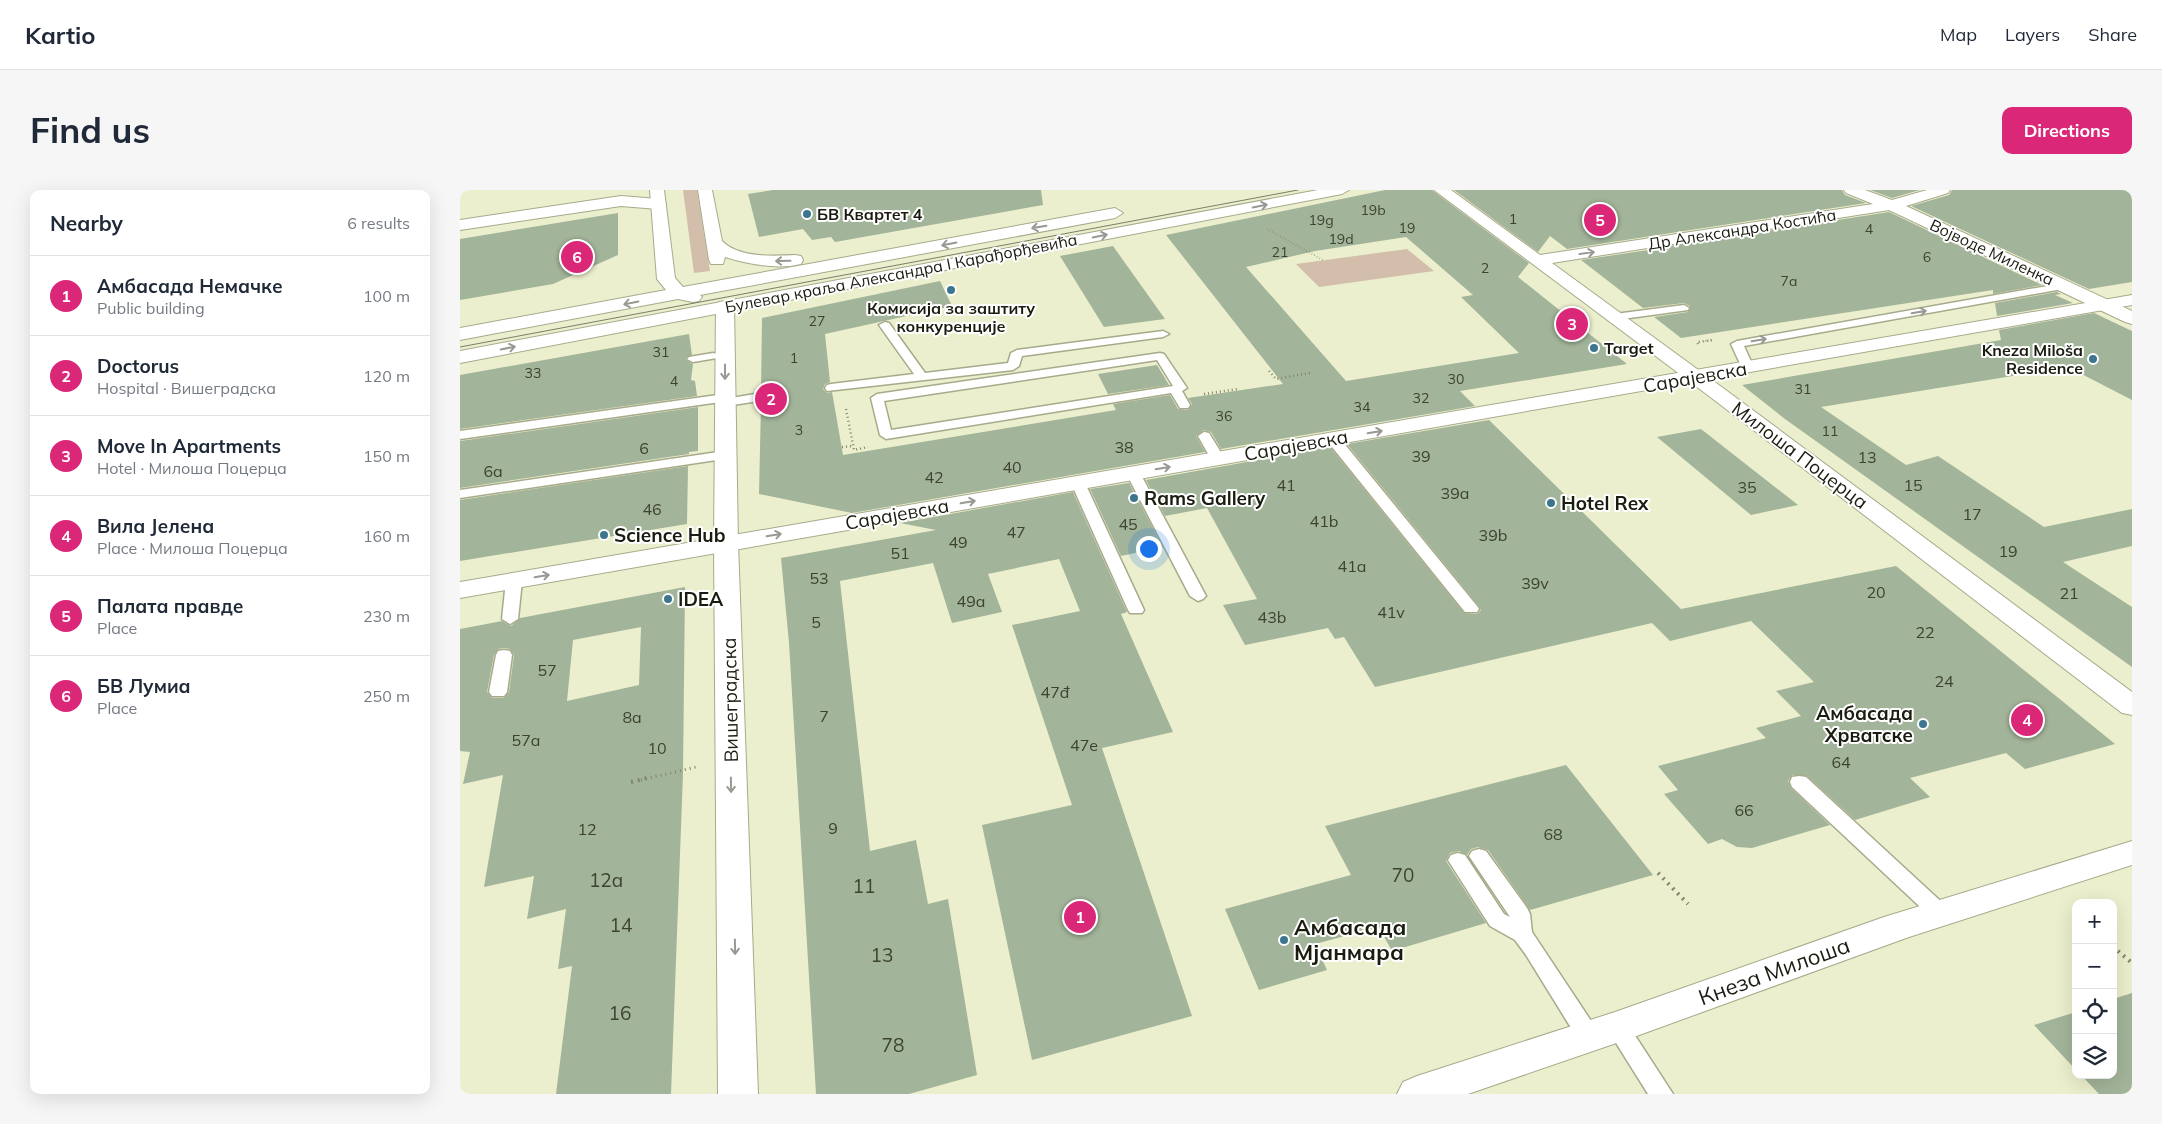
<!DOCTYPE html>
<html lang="en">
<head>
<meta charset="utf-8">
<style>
  :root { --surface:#fff; --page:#f6f6f7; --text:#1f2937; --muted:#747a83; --line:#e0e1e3; --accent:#db2777 }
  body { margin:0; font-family:Mulish,sans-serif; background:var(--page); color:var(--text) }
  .controls { position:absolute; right:15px; bottom:15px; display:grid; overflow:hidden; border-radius:10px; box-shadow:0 5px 20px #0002 }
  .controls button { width:45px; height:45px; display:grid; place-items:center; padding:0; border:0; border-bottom:1px solid var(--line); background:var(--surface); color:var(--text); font:25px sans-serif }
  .you { position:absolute; left:688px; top:358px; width:18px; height:18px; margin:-12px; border:4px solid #fff; border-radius:50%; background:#1a73e8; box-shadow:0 0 0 8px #1a73e833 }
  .badge { display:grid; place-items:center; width:32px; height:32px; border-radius:50%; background:var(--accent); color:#fff; font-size:16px; font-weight:700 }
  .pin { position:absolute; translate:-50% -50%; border:2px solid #fff; box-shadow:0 1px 5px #0006 }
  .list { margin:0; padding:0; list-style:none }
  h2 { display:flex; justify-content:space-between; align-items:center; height:65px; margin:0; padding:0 20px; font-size:21px }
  h2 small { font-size:16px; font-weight:400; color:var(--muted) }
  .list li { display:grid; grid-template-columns:32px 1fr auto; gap:15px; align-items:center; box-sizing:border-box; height:80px; padding:0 20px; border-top:1px solid var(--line) }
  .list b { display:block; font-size:19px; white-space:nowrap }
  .list p { margin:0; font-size:16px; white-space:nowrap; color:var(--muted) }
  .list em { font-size:16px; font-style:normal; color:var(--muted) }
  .icon { flex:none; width:28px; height:28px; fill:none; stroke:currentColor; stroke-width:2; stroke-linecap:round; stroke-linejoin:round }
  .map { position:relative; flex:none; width:1672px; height:904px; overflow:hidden; border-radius:10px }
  header { display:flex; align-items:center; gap:30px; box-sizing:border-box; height:70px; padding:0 25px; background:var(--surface); border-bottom:1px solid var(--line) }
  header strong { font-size:24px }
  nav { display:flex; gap:28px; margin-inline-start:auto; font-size:18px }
  .intro { display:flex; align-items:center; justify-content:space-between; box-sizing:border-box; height:120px; padding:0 30px }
  h1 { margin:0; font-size:35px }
  .button { padding:12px 22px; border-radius:10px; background:var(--accent); color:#fff; font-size:18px; font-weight:700 }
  main { display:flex; gap:30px; padding:0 30px }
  aside { flex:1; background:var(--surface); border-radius:10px; box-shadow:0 5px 20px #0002 }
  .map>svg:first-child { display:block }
  .green { fill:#d2beab }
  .building { fill:#a2b499; fill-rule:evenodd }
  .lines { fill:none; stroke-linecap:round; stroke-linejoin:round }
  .service-casing { stroke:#a7aa8a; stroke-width:3 }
  .minor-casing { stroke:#a7aa8a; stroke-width:2 }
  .tertiary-casing { stroke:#a7aa8a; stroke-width:2 }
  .secondary-casing { stroke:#a7aa8a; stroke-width:2 }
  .primary-casing { stroke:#a7aa8a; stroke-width:2 }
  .path-far3 { stroke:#83856e; stroke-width:2; stroke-dasharray:0.5 2.5; stroke-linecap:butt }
  .path-far2 { stroke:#83856e; stroke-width:2.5; stroke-dasharray:1 3; stroke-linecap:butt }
  .path-far1 { stroke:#83856e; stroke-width:3; stroke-dasharray:1 4; stroke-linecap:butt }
  .path { stroke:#83856e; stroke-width:4; stroke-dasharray:2 5; stroke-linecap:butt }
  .service { fill:#fff; fill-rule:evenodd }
  .minor { fill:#fff; fill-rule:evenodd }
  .tertiary { fill:#fff; fill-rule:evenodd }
  .secondary { fill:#fff; fill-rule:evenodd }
  .primary { fill:#fff; fill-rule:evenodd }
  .tram { stroke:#7c7e68; stroke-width:1 }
  .oneway { stroke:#989993 }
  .poi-dot { fill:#3c758e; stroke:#fff; stroke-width:2 }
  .labels { text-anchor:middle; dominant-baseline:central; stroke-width:4; stroke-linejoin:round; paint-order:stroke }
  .far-number-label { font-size:14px; fill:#3d4232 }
  .far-poi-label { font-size:16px; font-weight:bold; fill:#1b1c10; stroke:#fff; text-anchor:start }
  .far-street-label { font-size:16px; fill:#1b1c10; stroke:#fff }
  .number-label { font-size:16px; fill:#3d4232 }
  .street-label { font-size:19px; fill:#1b1c10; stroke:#fff }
  .poi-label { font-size:19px; font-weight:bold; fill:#1b1c10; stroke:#fff; text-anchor:start }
  .near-number-label { font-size:19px; fill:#3d4232 }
  .near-poi-label { font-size:22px; font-weight:bold; fill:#1b1c10; stroke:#fff; text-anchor:start }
  .near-street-label { font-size:22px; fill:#1b1c10; stroke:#fff }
</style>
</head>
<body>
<header>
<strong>Kartio</strong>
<nav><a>Map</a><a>Layers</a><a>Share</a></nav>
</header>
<div class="intro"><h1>Find us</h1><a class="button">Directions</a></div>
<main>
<aside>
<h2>Nearby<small>6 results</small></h2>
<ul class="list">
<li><span class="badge">1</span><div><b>Амбасада Немачке</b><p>Public building</p></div><em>100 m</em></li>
<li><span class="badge">2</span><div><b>Doctorus</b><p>Hospital · Вишеградска</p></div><em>120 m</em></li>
<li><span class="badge">3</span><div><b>Move In Apartments</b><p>Hotel · Милоша Поцерца</p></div><em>150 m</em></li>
<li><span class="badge">4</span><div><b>Вила Јелена</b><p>Place · Милоша Поцерца</p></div><em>160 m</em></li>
<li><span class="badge">5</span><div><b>Палата правде</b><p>Place</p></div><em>230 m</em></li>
<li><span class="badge">6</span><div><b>БВ Лумиа</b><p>Place</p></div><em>250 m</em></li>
</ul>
</aside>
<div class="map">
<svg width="1672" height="904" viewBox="0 0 1672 904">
  <rect width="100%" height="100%" fill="#ecefcd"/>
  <g class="green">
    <path d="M 223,0 L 237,0 L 250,81 L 234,83 Z"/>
    <path d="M 947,59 L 974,81 L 859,97 L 836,74 Z"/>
  </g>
  <g class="building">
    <path d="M 313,0 L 581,0 L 583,15 L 375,52 L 371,47 L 352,50 L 343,39 L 299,47 L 288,4 Z"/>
    <path d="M 925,0 L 972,0 L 1069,73 L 1058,87 L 1167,174 L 1000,201 L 1015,216 L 761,259 L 751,242 L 744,240 L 736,246 L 745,262 L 392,323 L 299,304 L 301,213 L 307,211 L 309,207 L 301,201 L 302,128 L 480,91 L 492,116 L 365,144 L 370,192 L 365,194 L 363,199 L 367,203 L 372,202 L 383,265 L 656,220 L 653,214 L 710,205 L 718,219 L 728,220 L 732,214 L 728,208 L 823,194 L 706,45 ZM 946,47 L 1013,105 L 1001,107 L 1059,163 L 886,191 L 786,77 L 855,61 Z"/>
    <path d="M 994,0 L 1382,0 L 1385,5 L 1406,13 L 1107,59 L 1090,46 L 1078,62 Z"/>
    <path d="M 1410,0 L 1460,0 L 1432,8 Z"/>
    <path d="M 1492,0 L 1672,0 L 1672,92 L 1629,99 L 1451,16 L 1489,5 Z"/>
    <path d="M 1429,22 L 1582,95 L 1533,104 L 1533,100 L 1221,148 L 1194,127 L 1228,122 L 1230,116 L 1224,113 L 1183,118 L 1121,70 L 1195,59 L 1204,63 L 1209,60 L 1209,56 Z"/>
    <path d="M 158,23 L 158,65 L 93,94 L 0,110 L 0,49 Z"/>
    <path d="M 653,56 L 705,129 L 644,137 L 600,66 Z"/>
    <path d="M 1597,102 L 1601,104 L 1595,105 L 1613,113 L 1537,126 L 1535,113 Z"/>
    <path d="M 1634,123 L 1672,141 L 1672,210 L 1608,177 L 1361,217 L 1446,275 L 1478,266 L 1584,337 L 1672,319 L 1672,356 L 1603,372 L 1672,417 L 1672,477 L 1325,229 L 1282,195 L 1541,150 L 1539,140 Z"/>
    <path d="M 229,144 L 232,165 L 225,169 L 233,174 L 231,190 L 235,191 L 237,206 L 0,239 L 0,185 Z"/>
    <path d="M 697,175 L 709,195 L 648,204 L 638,184 Z"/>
    <path d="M 238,217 L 238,261 L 229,262 L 229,264 L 0,298 L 0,251 Z"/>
    <path d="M 1029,230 L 1221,419 L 1436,376 L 1655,554 L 1565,579 L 1546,563 L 1450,588 L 1470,607 L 1395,630 L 1347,586 L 1332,585 L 1328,591 L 1331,598 L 1370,635 L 1292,658 L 1277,657 L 1262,649 L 1248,654 L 1204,604 L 1218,600 L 1198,576 L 1306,548 L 1296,538 L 1341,526 L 1316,501 L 1354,492 L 1291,431 L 1210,451 L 1192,433 L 915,497 L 884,447 L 875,449 L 868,438 L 785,455 L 763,415 L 797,409 L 747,318 L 705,326 L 686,290 L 870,257 L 1004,423 L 1017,424 L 1021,420 L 1018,415 L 887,254 Z"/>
    <path d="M 1241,239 L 1338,315 L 1291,325 L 1197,247 Z"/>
    <path d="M 228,276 L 227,334 L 0,371 L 0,310 Z"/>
    <path d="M 669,293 L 703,357 L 661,366 L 630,299 Z"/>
    <path d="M 613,302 L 667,422 L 661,424 L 713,542 L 642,558 L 732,826 L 572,870 L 522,635 L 612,615 L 552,435 L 620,421 L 599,369 L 528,384 L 542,422 L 492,433 L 473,373 L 380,391 L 410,661 L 456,650 L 468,714 L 488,709 L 517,885 L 449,904 L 356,904 L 329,453 L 321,368 L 476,340 L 440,333 Z"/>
    <path d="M 225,397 L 223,584 L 211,904 L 96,904 L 112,776 L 98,779 L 106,719 L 67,729 L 74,686 L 24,697 L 43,585 L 3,594 L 10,562 L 0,561 L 0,439 L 42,431 L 51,436 L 60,428 ZM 181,437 L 179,495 L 107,511 L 113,450 ZM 44,458 L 50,459 L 54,465 L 49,502 L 44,508 L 32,508 L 27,502 L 34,465 L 38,459 Z"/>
    <path d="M 1106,575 L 1193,685 L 1070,720 L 1028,660 L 1018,657 L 1011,659 L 1007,665 L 999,661 L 990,663 L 986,671 L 1026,733 L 932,761 L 919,737 L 855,754 L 867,780 L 799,800 L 765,719 L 891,685 L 865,636 Z"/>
    <path d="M 1672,803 L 1672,904 L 1639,904 L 1621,885 L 1653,885 L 1653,809 Z"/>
    <path d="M 1616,822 L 1616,880 L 1574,835 Z"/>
  </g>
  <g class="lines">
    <g class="service-casing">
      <g id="service">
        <path d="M 1194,50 L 1208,58 L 1203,61 L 1189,53 Z"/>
        <path d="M 1604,93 L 1609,96 L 1608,98 L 1284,156 L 1294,178 L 1288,182 L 1282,178 L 1271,154 L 1277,151 Z"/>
        <path d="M 1224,115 L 1229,118 L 1228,120 L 1155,130 L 1150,127 L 1155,124 Z"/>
        <path d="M 425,132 L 429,133 L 465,183 L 548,173 L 551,163 L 557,160 L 703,141 L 709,144 L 703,147 L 562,166 L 559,176 L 553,180 L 367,201 L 365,198 L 367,195 L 371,194 L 454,184 L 419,135 Z"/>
        <path d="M 253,163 L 257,164 L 257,168 L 233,172 L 227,169 L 229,167 Z"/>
        <path d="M 700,163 L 704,164 L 727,198 L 722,201 L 730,215 L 728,218 L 720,218 L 711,203 L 426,249 L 420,245 L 411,208 L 417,204 ZM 697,170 L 713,196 L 431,240 L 424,211 Z"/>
        <path d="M 301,203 L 307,207 L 305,210 L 266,216 L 260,212 L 0,249 L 0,241 L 265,204 L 271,208 Z"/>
        <path d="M 744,242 L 749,243 L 765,269 L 763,272 L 753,272 L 751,269 L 738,246 Z"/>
        <path d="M 873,245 L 878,246 L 1017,416 L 1019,419 L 1017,422 L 1005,422 L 868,252 L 867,249 L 868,246 Z"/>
        <path d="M 265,261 L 272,265 L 270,268 L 0,308 L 0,300 Z"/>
        <path d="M 673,279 L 680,283 L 746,406 L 743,409 L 738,411 L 730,406 L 666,283 Z"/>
        <path d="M 618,289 L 625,293 L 684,420 L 682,423 L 670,423 L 668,420 L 611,293 Z"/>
        <path d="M 54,386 L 62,391 L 58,429 L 50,434 L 42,429 L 46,391 Z"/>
        <path d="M 44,460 L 50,461 L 52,465 L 47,502 L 44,506 L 32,506 L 29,502 L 36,465 L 38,461 Z"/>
        <path d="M 1339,586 L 1346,587 L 1487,717 L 1490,723 L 1487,729 L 1480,731 L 1473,729 L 1332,597 L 1330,592 L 1332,587 Z"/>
        <path d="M 1019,659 L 1026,661 L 1067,718 L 1070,724 L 1072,742 L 1137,840 L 1140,847 L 1137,854 L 1129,857 L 1121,854 L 1066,765 L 1055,750 L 1030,736 L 988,670 L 991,665 L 998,663 L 1005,665 L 1044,724 L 1050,727 L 1009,666 L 1012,661 Z"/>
        <path d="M 1157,828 L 1165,830 L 1213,904 L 1188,904 L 1146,837 L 1149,830 Z"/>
      </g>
    </g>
    <g class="minor-casing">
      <g id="minor">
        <path d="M 974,0 L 991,0 L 1080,65 L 1413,14 L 1386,3 L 1384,0 L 1405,0 L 1432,10 L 1467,0 L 1490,0 L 1488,3 L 1446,16 L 1672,121 L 1672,134 L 1665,132 L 1429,20 L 1092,73 L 1263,198 L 1672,502 L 1672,525 L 1662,523 L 1249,206 Z"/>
        <path d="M 161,6 L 198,9 L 206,14 L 198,19 L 161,16 L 0,40 L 0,30 Z"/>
        <path d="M 265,111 L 271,112 L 274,116 L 278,353 L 298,904 L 258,904 L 254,353 L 256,116 L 259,112 Z"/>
      </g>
    </g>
    <g class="tertiary-casing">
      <path id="tertiary" d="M 1672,105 L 1672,115 L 0,408 L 0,392 Z"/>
    </g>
    <g class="secondary-casing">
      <g id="secondary">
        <path d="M 190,0 L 204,0 L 215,88 L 223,97 L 655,18 L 663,23 L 655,28 L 240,105 L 242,107 L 239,111 L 233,112 L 218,109 L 0,150 L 0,138 L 206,100 L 197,89 Z"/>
        <path d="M 238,0 L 252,0 L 262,51 C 279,68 312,66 335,65 L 341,66 L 343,70 L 341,74 C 317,80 288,74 265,67 L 263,74 L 251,74 L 249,70 Z"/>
        <path d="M 858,0 L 889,0 L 882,4 L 0,173 L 0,161 Z"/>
      </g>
    </g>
    <g class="primary-casing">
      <path id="primary" d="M 1672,651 L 1672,675 L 1449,747 L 1171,848 L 1008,904 L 937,904 L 943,892 L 957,886 L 1155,822 L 1424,727 Z"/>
    </g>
    <g class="path-far3">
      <path d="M 807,39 L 863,70"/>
      <path d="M 1245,151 L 1253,150"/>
    </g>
    <g class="path-far2">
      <path d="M 1238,154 L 1237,152 L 1253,150"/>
      <path d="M 809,181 L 816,189 L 850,183"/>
      <path d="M 744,204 L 778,199"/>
      <path d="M 386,219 L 394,260 L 408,257"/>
      <path d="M 382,257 L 393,256"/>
    </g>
    <path class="path-far1" d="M 181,590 L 236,577"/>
    <g class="path">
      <path d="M 171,592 L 187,588"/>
      <path d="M 1198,683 L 1228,714"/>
      <path d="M 1658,761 L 1672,773"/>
    </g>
    <use href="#service" class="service"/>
    <use href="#minor" class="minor"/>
    <use href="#tertiary" class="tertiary"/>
    <use href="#secondary" class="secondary"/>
    <use href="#primary" class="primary"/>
    <path class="tram" d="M 0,157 L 838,0"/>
  </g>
  <defs><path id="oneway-shaft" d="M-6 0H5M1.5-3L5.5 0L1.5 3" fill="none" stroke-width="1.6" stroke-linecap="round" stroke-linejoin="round" transform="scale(1.25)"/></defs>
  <g class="oneway">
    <use href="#oneway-shaft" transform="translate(800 16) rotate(-11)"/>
    <use href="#oneway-shaft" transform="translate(579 37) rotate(170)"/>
    <use href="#oneway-shaft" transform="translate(640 46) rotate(-11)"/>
    <use href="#oneway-shaft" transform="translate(489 54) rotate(169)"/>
    <use href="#oneway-shaft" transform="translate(1127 63) rotate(-8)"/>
    <use href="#oneway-shaft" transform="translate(323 71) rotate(179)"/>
    <use href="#oneway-shaft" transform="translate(171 113) rotate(169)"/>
    <use href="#oneway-shaft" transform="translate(1459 122) rotate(-10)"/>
    <use href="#oneway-shaft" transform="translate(1299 150) rotate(-10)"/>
    <use href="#oneway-shaft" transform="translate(48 158) rotate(-11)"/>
    <use href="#oneway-shaft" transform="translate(265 182) rotate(90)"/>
    <use href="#oneway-shaft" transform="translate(915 242) rotate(-10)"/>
    <use href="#oneway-shaft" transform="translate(703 278) rotate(-10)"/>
    <use href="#oneway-shaft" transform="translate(508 312) rotate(-10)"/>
    <use href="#oneway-shaft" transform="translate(314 345) rotate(-10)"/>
    <use href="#oneway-shaft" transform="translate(82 386) rotate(-10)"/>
    <use href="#oneway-shaft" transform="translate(271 595) rotate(89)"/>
    <use href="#oneway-shaft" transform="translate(275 757) rotate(89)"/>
  </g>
  <g class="poi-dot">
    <circle cx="347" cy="24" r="5"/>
    <circle cx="491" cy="100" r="5"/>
    <circle cx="1134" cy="158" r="5"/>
    <circle cx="1633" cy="169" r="5"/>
    <circle cx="674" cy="308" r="5"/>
    <circle cx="1091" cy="313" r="5"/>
    <circle cx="144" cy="345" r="5"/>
    <circle cx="208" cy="409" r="5"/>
    <circle cx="1463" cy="534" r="5"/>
    <circle cx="824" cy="750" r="5"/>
  </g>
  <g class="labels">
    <g class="far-number-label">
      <text x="913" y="20">19b</text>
      <text x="1053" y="29">1</text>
      <text x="861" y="30">19g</text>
      <text x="947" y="38">19</text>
      <text x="1409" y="39">4</text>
      <text x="881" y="49">19d</text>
      <text x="820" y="62">21</text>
      <text x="1467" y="67">6</text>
      <text x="1025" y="78">2</text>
      <text x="1329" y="91">7a</text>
      <text x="357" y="131">27</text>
      <text x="201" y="162">31</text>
      <text x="334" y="168">1</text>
      <text x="73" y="183">33</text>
      <text x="996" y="189">30</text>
      <text x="214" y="191">4</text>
      <text x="1343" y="199">31</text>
      <text x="961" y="208">32</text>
      <text x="902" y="217">34</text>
      <text x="764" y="226">36</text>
      <text x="339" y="240">3</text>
      <text x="1370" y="241">11</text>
    </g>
    <g class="far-poi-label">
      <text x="357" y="24">БВ Квартет 4</text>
      <text x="491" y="118" text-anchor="middle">Комисија за заштиту<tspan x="491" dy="18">конкуренције</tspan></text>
      <text x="1144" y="158">Target</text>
      <text x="1623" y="160" text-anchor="end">Kneza Miloša<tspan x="1623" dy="18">Residence</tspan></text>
    </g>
    <g class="far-street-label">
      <text transform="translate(1282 39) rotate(-9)">Др Александра Костића</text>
      <text transform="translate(1532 62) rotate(25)">Војводе Миленка</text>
      <text transform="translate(441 83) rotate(-11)">Булевар краља Александра I Карађорђевића</text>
    </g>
    <g class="number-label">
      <text x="664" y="257">38</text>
      <text x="184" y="258">6</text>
      <text x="961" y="266">39</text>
      <text x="1407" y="267">13</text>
      <text x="552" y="277">40</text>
      <text x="33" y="281">6a</text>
      <text x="474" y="287">42</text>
      <text x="826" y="295">41</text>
      <text x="1453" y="295">15</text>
      <text x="1287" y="297">35</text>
      <text x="995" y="303">39a</text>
      <text x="192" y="319">46</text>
      <text x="1512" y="324">17</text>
      <text x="864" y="331">41b</text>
      <text x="668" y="334">45</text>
      <text x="556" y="342">47</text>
      <text x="1033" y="345">39b</text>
      <text x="498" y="352">49</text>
      <text x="1548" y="361">19</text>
      <text x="440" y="363">51</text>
      <text x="892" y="376">41a</text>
      <text x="359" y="388">53</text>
      <text x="1075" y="393">39v</text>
      <text x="1416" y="402">20</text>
      <text x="1609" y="403">21</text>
      <text x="511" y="411">49a</text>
      <text x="931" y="422">41v</text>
      <text x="812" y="427">43b</text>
      <text x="356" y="432">5</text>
      <text x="1465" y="442">22</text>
      <text x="87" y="480">57</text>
      <text x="1484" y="491">24</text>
      <text x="595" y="502">47đ</text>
      <text x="364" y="526">7</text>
      <text x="172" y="527">8a</text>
      <text x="66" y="550">57a</text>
      <text x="624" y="555">47e</text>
      <text x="197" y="558">10</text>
      <text x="1381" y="572">64</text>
      <text x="1284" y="620">66</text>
      <text x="373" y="638">9</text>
      <text x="127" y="639">12</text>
      <text x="1093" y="644">68</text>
    </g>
    <g class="street-label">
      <text transform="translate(1235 187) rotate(-10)">Сарајевска</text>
      <text transform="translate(836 255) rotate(-10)">Сарајевска</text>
      <text transform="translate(1340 265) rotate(37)">Милоша Поцерца</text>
      <text transform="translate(437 324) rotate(-10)">Сарајевска</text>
      <text transform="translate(270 510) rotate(-91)">Вишеградска</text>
    </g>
    <g class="poi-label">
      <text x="684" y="308">Rams Gallery</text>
      <text x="1101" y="313">Hotel Rex</text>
      <text x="154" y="345">Science Hub</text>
      <text x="218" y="409">IDEA</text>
      <text x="1453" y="523" text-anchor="end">Амбасада<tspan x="1453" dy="22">Хрватске</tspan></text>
    </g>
    <g class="near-number-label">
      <text x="943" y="685">70</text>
      <text x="146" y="690">12a</text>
      <text x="404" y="696">11</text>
      <text x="161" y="735">14</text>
      <text x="422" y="765">13</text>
      <text x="160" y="823">16</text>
      <text x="433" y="855">78</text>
    </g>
    <g class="near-poi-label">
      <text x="834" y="737">Амбасада<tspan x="834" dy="25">Мјанмара</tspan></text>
    </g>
    <g class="near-street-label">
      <text transform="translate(1314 781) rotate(-20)">Кнеза Милоша</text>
    </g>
  </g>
</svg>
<div class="controls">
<button>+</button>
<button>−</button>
<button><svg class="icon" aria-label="locate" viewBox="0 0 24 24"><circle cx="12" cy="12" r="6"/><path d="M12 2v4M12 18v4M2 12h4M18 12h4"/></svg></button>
<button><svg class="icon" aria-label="layers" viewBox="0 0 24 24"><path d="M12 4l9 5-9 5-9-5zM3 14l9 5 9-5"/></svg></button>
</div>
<div class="you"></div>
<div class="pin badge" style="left:620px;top:727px">1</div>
<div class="pin badge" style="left:311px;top:209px">2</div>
<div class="pin badge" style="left:1112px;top:134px">3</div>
<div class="pin badge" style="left:1567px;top:530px">4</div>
<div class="pin badge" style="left:1140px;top:30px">5</div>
<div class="pin badge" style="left:117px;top:67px">6</div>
</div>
</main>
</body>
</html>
